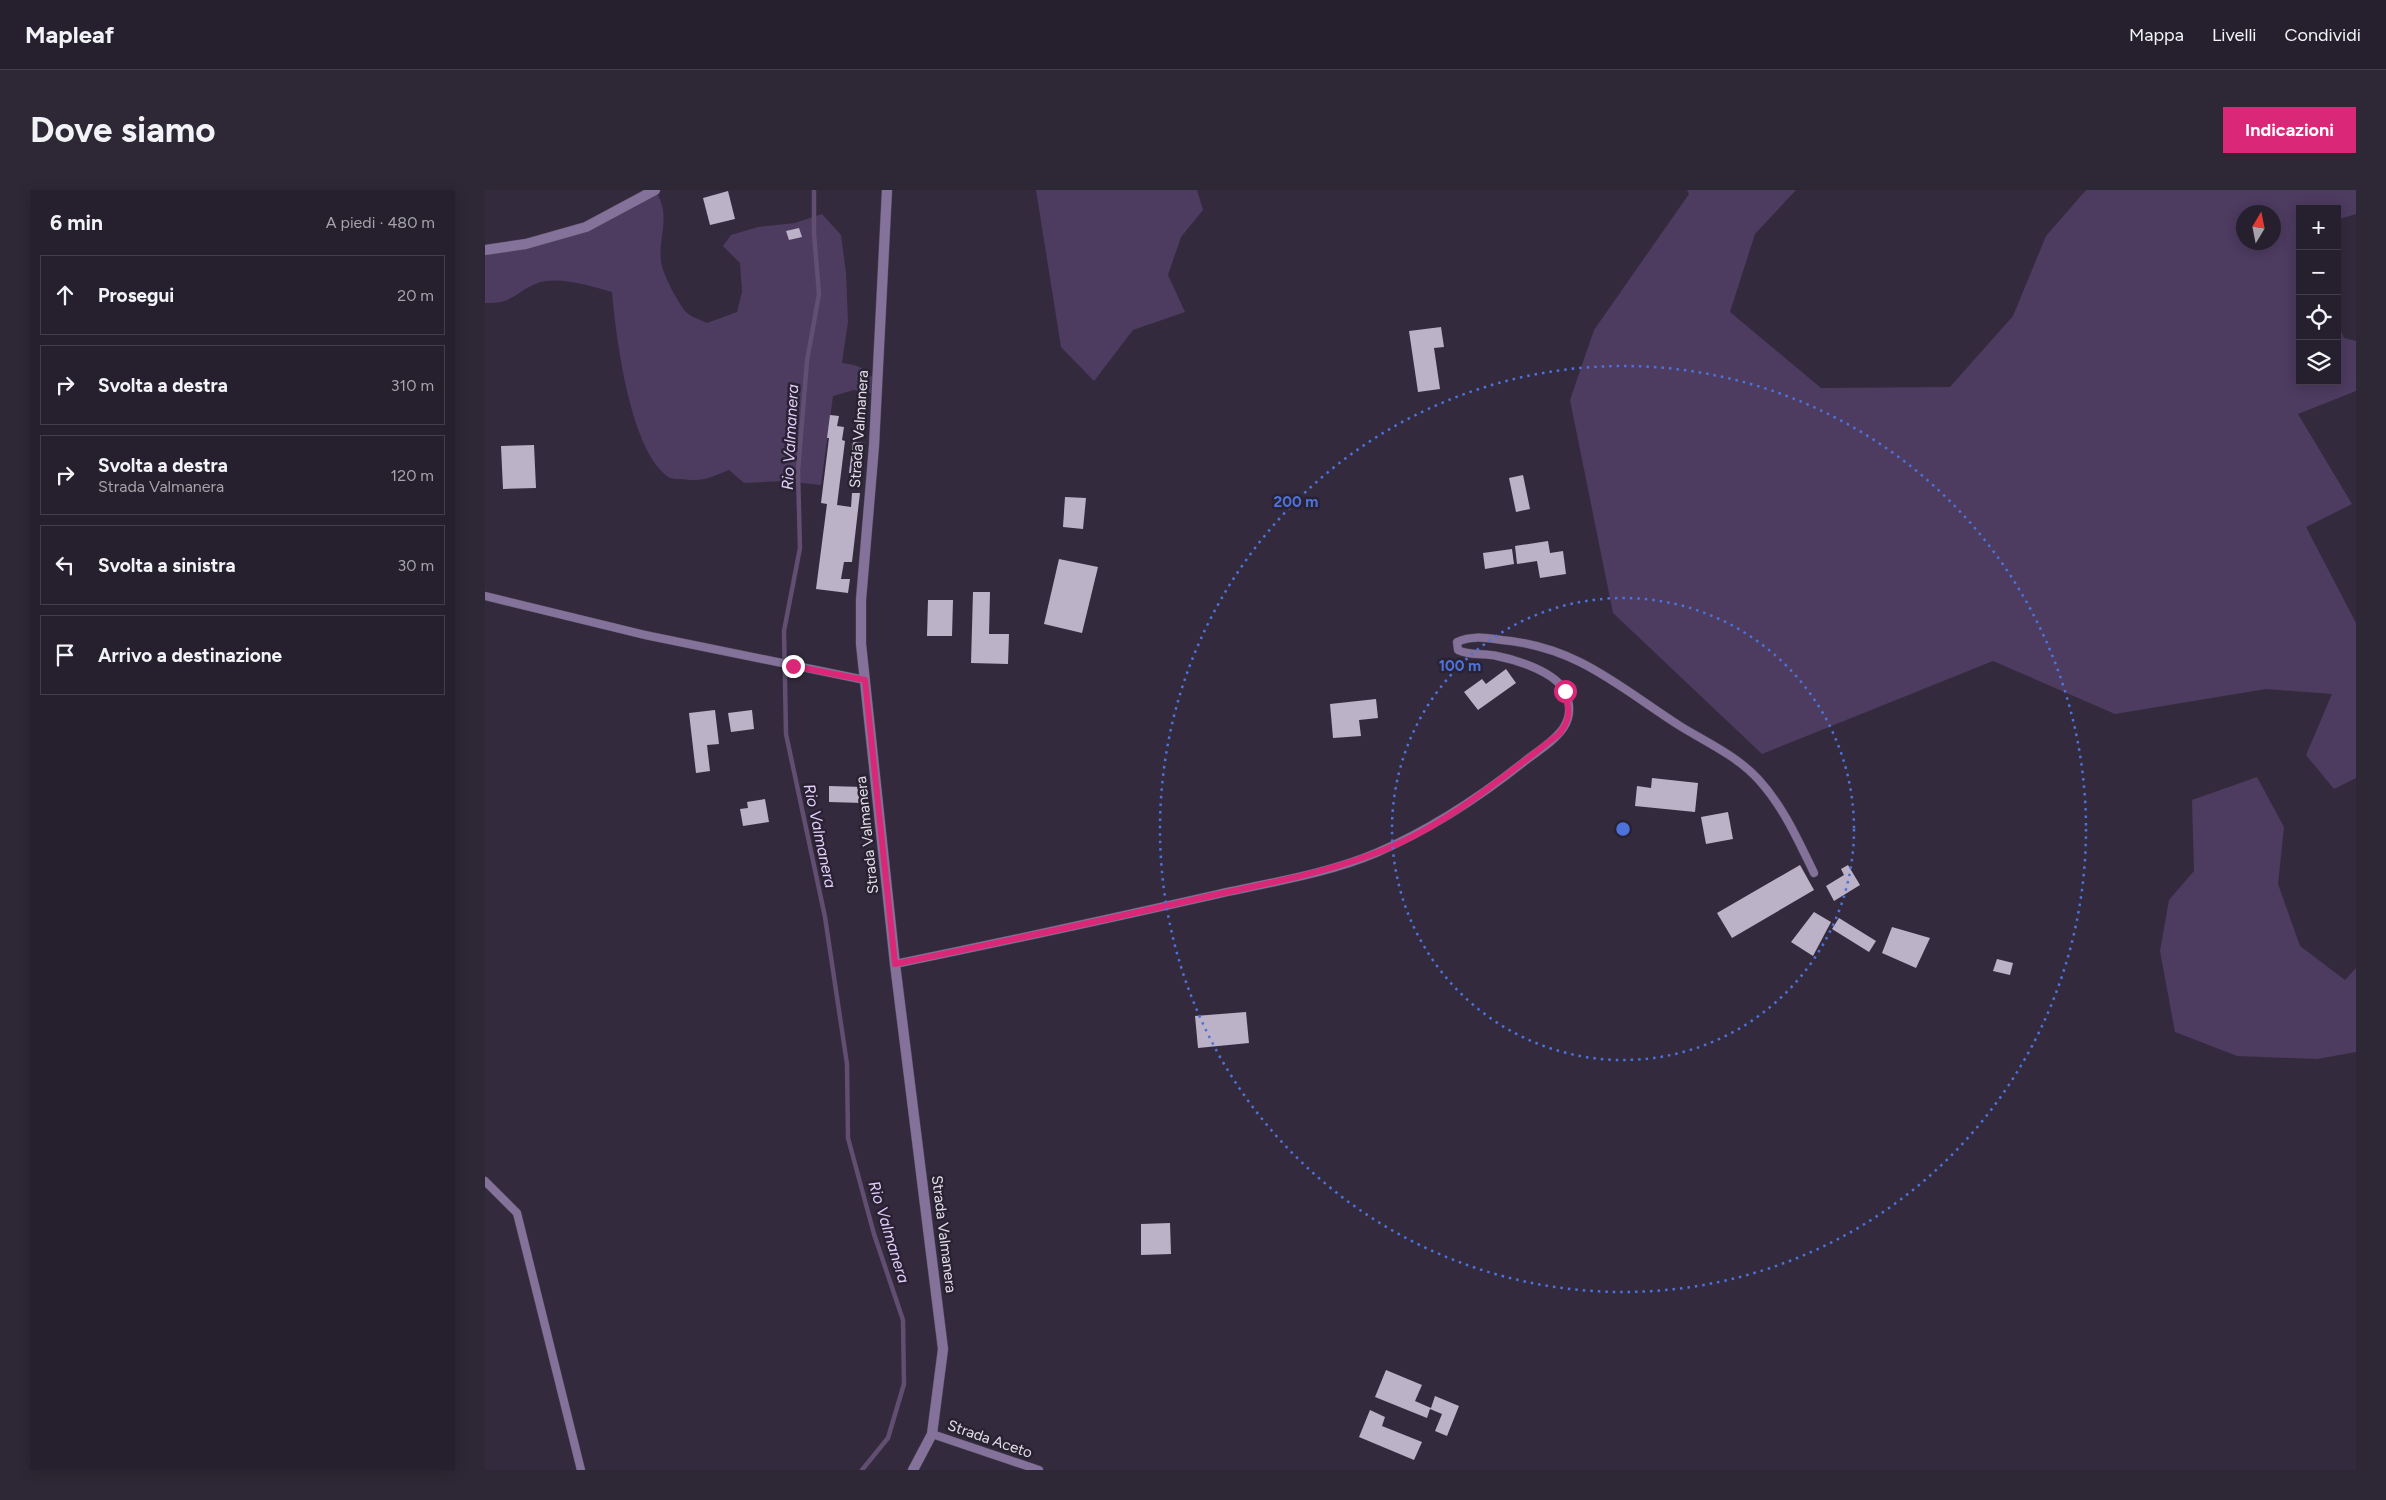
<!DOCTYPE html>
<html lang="it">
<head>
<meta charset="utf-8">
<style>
  :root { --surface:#26202e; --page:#2e2836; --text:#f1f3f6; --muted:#a4a3aa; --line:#423e4a; --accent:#db2777 }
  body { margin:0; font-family:Figtree,sans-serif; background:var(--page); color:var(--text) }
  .controls { position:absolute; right:15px; top:15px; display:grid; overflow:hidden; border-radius:0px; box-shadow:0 2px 12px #0003 }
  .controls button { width:45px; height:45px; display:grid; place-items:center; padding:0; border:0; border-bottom:1px solid var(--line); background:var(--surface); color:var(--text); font:25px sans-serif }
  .compass { position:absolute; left:1751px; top:15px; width:45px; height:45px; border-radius:50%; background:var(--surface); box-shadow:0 2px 12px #0003; rotate:10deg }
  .stop { position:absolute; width:15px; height:15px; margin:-11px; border:4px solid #db2777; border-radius:50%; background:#fff }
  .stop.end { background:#db2777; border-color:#fff; box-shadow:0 1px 5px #0008 }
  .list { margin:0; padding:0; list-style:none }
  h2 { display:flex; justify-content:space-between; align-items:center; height:65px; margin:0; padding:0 20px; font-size:21px }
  h2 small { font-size:16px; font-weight:400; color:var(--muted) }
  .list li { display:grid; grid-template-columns:32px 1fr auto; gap:15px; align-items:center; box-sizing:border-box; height:80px; margin:0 10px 10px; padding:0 10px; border:1px solid var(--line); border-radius:0px }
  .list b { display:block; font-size:19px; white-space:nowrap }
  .list p { margin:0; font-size:16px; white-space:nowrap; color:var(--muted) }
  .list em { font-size:16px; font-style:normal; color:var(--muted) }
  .icon { flex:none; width:28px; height:28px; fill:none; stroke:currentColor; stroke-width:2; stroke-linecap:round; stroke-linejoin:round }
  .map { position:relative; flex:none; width:1871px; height:1280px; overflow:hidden; border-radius:0px }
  header { display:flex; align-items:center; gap:30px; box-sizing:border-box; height:70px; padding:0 25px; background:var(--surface); border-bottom:1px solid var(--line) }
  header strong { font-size:24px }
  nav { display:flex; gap:28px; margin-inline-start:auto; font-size:18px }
  .intro { display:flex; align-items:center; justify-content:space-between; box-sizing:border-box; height:120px; padding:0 30px }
  h1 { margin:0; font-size:35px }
  .button { padding:12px 22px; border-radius:0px; background:var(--accent); color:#fff; font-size:18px; font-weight:700 }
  main { display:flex; gap:30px; padding:0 30px }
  aside { flex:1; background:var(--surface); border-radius:0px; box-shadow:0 2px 12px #0003 }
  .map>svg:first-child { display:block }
  .green { fill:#4d3b60; fill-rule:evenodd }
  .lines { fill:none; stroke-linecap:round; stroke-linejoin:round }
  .stream { stroke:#614e71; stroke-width:4.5 }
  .building { fill:#bcb2c8 }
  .service-casing { stroke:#4f4859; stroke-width:9 }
  .minor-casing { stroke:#4f4859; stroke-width:11 }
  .tertiary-casing { stroke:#4f4859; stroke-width:11 }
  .service { stroke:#84729a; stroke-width:8 }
  .minor { stroke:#84729a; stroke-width:10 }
  .tertiary { stroke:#84729a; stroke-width:10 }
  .route { stroke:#db2777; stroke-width:6 }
  .ring { fill:none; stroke:#4e72dc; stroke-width:2.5; stroke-dasharray:2.5 5 }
  .labels { text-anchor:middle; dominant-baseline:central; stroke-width:5; stroke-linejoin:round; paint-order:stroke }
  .street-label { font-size:15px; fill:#e3dee9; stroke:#292232 }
  .water-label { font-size:16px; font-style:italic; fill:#e3cefd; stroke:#292232 }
  .centre { fill:#4e72dc; stroke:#292232; stroke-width:2.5 }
  .ring-label { font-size:15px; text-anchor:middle; font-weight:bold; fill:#4e72dc; stroke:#292232; stroke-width:5; stroke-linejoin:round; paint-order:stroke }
</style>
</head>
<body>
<header>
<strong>Mapleaf</strong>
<nav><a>Mappa</a><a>Livelli</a><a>Condividi</a></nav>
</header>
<div class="intro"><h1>Dove siamo</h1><a class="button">Indicazioni</a></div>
<main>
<aside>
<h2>6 min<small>A piedi · 480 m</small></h2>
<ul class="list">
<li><svg class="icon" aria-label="ahead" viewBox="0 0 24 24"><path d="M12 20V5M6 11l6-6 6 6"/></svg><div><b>Prosegui</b></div><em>20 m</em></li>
<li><svg class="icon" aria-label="right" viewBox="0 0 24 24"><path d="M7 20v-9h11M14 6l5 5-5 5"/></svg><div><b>Svolta a destra</b></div><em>310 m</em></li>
<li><svg class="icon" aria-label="right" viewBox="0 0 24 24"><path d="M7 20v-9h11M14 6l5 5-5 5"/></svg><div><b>Svolta a destra</b><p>Strada Valmanera</p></div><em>120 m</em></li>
<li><svg class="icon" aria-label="left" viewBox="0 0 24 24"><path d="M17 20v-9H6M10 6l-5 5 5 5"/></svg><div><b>Svolta a sinistra</b></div><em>30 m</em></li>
<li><svg class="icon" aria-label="arrive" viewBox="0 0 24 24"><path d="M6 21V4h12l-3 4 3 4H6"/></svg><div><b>Arrivo a destinazione</b></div></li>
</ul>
</aside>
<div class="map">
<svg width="1871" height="1280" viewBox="0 0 1871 1280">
  <rect width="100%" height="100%" fill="#332b3d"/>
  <g class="green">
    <path d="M 170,0 C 187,26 173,45 176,71 C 177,83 193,113 201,122 C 206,127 216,130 222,133 L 252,122 L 257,102 L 255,73 L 238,56 L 246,45 L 273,37 L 310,33 L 337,24 L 356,45 L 361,83 L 363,132 L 357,173 C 371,175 378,176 387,187 L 386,203 L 369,200 L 348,206 L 336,295 L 299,291 L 259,293 L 244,280 C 223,288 219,292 196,289 C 193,289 188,289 185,288 C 145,263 131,147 127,102 C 105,96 72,85 50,94 C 28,104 27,114 0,113 L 0,60 L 101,37 Z"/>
    <path d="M 551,0 L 712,0 L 718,20 L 696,47 L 683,85 L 700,122 L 648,140 L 609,191 L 576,157 Z"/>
    <path d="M 1202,0 L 1311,0 L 1270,44 L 1245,122 L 1336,198 L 1465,197 L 1528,126 L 1561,46 L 1601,0 L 1871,0 L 1871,24 L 1852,30 L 1852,19 L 1815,19 L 1815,191 L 1852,191 L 1852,131 L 1859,148 L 1871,151 L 1871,201 L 1813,224 L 1867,314 L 1821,337 L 1871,433 L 1871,588 L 1849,599 L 1821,565 L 1847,504 L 1781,499 L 1630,524 L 1508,471 L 1277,564 L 1128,423 L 1085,210 L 1109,140 L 1204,4 ZM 1788,22 L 1788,52 L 1758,52 L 1758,22 Z"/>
    <path d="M 1772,587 L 1799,637 L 1793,694 L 1815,756 L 1860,790 L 1871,778 L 1871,862 L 1832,869 L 1752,866 L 1690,842 L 1675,761 L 1684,710 L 1709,681 L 1707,610 Z"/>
  </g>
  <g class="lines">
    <path class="stream" d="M 329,0 L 329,43 L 334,104 L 322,171 L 313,281 L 315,358 L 299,441 L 301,544 L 340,727 L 362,874 L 363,948 L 389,1044 L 418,1130 L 419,1194 L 403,1248 L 377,1280"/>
  </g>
  <g class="building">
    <path d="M 243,1 L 250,29 L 225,35 L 218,8 Z"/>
    <path d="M 314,38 L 317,47 L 304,50 L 301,41 Z"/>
    <path d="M 956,137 L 959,157 L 949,158 L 955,199 L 933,202 L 924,141 Z"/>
    <path d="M 345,225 L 354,226 L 352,236 L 359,237 L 357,250 L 360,251 L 352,315 L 366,317 L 367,303 L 375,303 L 367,372 L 359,372 L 356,389 L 365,389 L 363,403 L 331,399 L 342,314 L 336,313 L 344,248 L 342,248 Z"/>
    <path d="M 368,252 L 380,253 L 377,284 L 364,283 Z"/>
    <path d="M 49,255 L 51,298 L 18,299 L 16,256 Z"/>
    <path d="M 1038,285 L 1045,319 L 1031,322 L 1024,288 Z"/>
    <path d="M 580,307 L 601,308 L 598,339 L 578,337 Z"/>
    <path d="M 1063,351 L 1065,363 L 1078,361 L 1081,384 L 1055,388 L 1052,371 L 1032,374 L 1030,356 Z"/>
    <path d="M 1027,359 L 1029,374 L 1000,379 L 998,363 Z"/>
    <path d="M 574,369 L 613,377 L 597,443 L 559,434 Z"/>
    <path d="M 488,402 L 505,402 L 504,444 L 524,444 L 523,474 L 486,473 Z"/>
    <path d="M 443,410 L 468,410 L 467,446 L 442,446 Z"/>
    <path d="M 1021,479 L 1031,493 L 993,520 L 979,502 L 997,489 L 1001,494 Z"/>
    <path d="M 891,509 L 893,528 L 874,530 L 876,546 L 848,548 L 845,514 Z"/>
    <path d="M 230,520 L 234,554 L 222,555 L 225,581 L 211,583 L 204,523 Z"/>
    <path d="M 267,520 L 269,539 L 246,542 L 243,523 Z"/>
    <path d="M 1167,588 L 1213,593 L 1210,622 L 1150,616 L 1152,596 L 1166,598 Z"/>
    <path d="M 344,596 L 378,597 L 378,613 L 344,612 Z"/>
    <path d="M 280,609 L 284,632 L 258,636 L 255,619 L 263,618 L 262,612 Z"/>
    <path d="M 1243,622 L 1248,649 L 1221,654 L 1216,627 Z"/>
    <path d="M 1315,675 L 1329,700 L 1247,748 L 1232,723 Z"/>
    <path d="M 1363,675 L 1375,695 L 1349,711 L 1341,696 L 1359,685 L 1356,679 Z"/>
    <path d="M 1329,722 L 1346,732 L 1328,766 L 1306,752 Z"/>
    <path d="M 1354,728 L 1391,751 L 1384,762 L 1347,739 Z"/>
    <path d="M 1407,737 L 1445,748 L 1431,778 L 1397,763 Z"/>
    <path d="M 1512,769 L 1528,773 L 1525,785 L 1508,781 Z"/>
    <path d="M 761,822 L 764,853 L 713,858 L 710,826 Z"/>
    <path d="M 685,1033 L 686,1064 L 656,1065 L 656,1034 Z"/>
    <path d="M 901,1180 L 937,1195 L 930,1211 L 946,1218 L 950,1206 L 974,1216 L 962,1246 L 950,1241 L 957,1224 L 945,1219 L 942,1228 L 890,1207 Z"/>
    <path d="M 885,1220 L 900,1227 L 897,1236 L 937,1252 L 929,1270 L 874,1247 Z"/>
  </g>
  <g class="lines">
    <g class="service-casing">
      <g id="service">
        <path d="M 0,406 L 160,445 L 380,490"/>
        <path d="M 410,774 C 517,752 623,729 729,705 C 781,693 842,684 891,663 C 944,640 995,607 1040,571 C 1063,553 1096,537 1080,502 C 1071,482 1032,470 1012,466 C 999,463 984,466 973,460 L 972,452 C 987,445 1001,448 1017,450 C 1093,457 1134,497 1195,536 C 1221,552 1252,566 1273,589 C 1298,616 1313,650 1329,683"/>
        <path d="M 0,991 L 32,1023 L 96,1280"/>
        <path d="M 447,1244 L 554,1280"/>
      </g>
    </g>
    <g class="minor-casing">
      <path id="minor" d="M 0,60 L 41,54 L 101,37 L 170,0"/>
    </g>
    <g class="tertiary-casing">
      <path id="tertiary" d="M 402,0 L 389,256 L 376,410 L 376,454 L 410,774 L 458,1159 L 447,1244 L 428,1280"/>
    </g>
    <use href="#service" class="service"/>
    <use href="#minor" class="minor"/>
    <use href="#tertiary" class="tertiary"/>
  </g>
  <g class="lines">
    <path class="route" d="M 308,476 L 380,490 L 410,774 C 512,753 615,731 716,708 C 773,695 833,685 888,664 C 957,639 1017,588 1074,544 C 1087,528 1084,519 1080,501"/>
  </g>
  <g class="ring">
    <circle cx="1138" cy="639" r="231"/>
    <circle cx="1138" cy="639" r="463"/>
  </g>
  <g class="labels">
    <g class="street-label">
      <text transform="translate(374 239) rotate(-86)">Strada Valmanera</text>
      <text transform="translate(382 645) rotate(-96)">Strada Valmanera</text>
      <text transform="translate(459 1044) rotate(83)">Strada Valmanera</text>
      <text transform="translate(505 1249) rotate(19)">Strada Aceto</text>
    </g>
    <g class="water-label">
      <text transform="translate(305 247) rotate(-87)">Rio Valmanera</text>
      <text transform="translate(335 646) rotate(78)">Rio Valmanera</text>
      <text transform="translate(404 1042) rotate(73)">Rio Valmanera</text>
    </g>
  </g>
  <circle cx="1138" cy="639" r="8" class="centre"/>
  <g class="ring-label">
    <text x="811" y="317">200 m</text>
    <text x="975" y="481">100 m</text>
  </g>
</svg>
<div class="controls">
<button>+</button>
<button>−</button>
<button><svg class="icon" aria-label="locate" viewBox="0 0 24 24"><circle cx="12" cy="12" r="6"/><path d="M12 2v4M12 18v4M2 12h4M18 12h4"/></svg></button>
<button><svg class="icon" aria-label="layers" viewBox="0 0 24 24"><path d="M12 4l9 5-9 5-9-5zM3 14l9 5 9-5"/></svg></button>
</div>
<svg class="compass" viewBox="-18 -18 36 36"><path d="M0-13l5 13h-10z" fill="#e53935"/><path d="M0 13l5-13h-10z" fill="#a4a3aa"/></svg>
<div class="stop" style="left:1080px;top:501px"></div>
<div class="stop end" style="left:308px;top:476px"></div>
</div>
</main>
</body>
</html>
